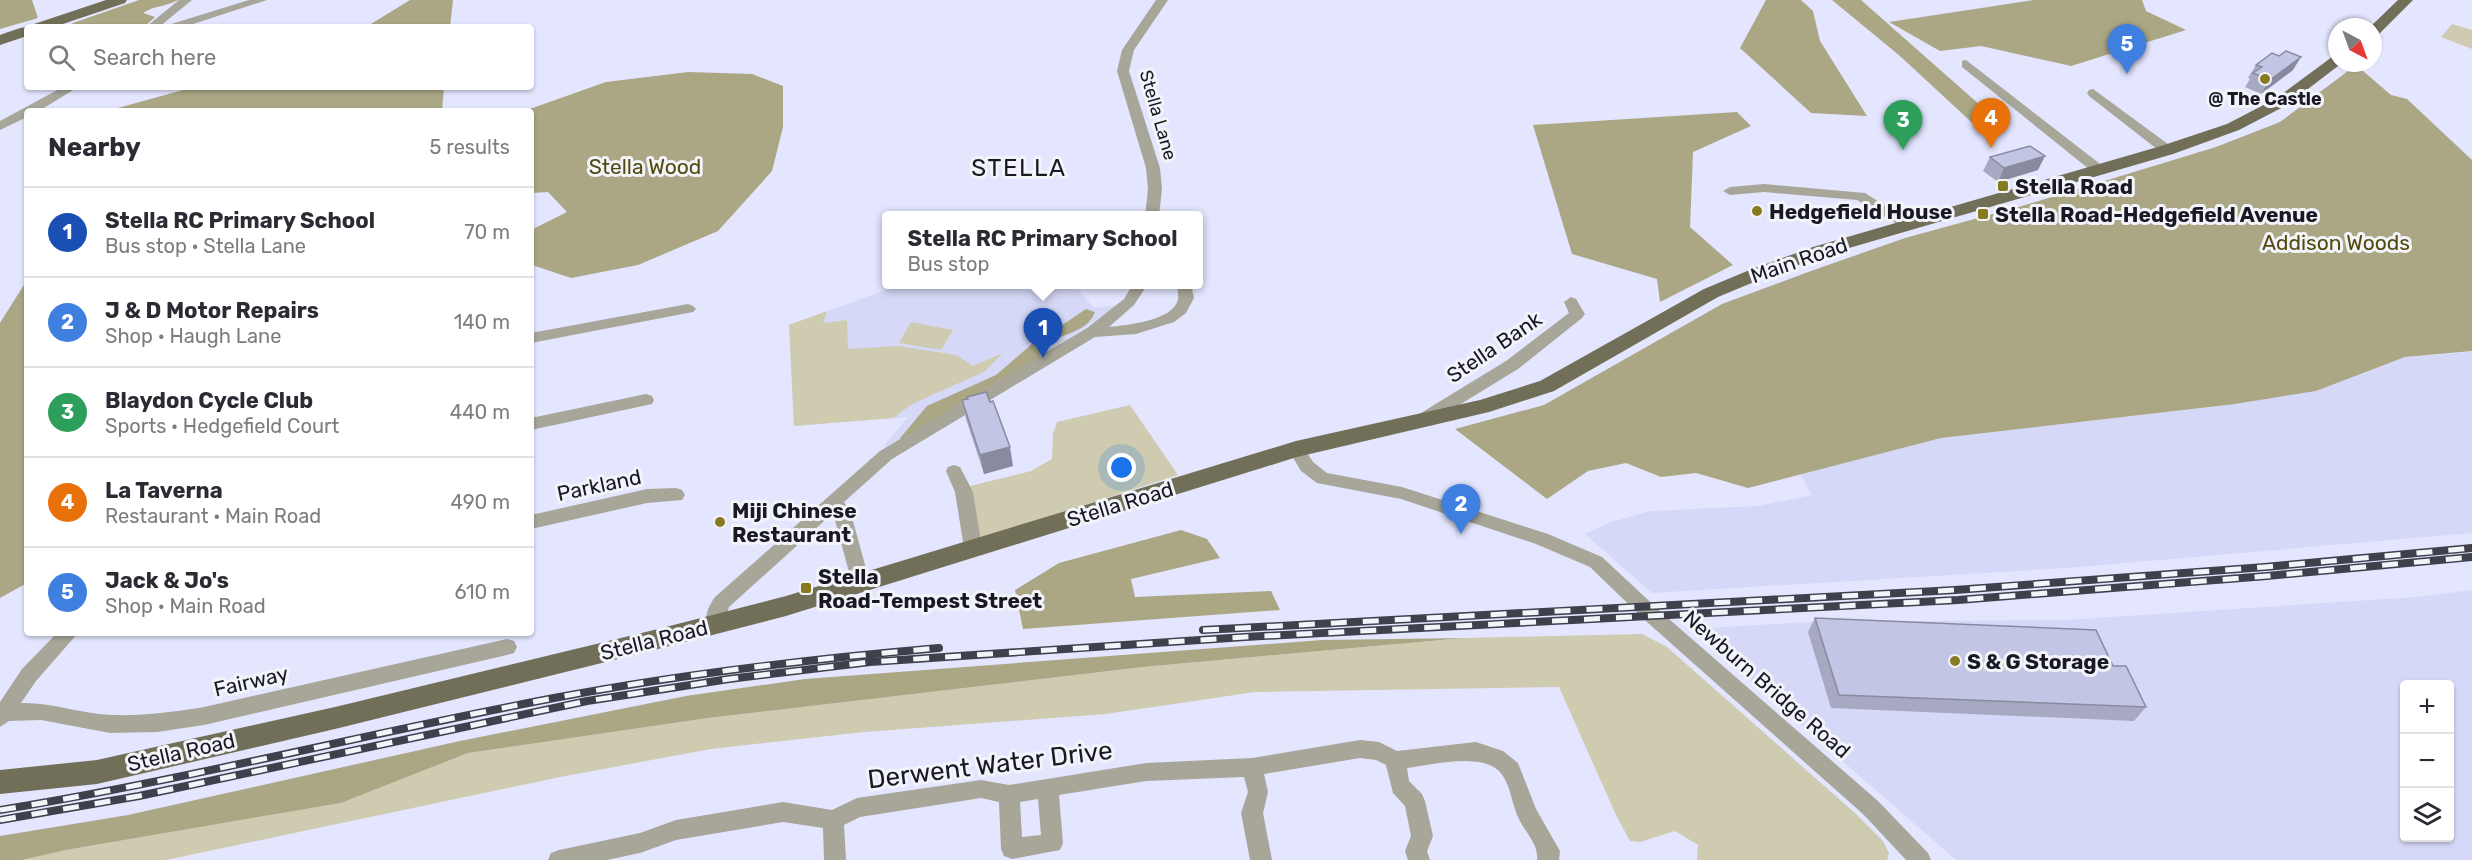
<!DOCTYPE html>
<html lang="en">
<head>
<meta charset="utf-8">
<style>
  :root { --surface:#fff; --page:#f7f7f7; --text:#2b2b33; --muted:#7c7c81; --line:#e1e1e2; --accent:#877b21 }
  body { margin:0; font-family:Rubik,sans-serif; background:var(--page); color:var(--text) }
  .controls { position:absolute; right:18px; bottom:18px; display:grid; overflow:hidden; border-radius:6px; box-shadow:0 2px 4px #0004 }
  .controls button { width:54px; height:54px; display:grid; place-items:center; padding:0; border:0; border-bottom:2px solid var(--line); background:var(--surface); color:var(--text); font:30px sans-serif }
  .compass { position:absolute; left:2328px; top:18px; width:54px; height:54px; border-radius:50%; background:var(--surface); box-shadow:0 2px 4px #0004; rotate:139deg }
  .you { position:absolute; left:1122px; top:468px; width:21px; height:21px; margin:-15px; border:4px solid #fff; border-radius:50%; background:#1a73e8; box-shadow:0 0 0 9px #1a73e833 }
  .badge { display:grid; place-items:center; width:39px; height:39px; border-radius:50%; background:var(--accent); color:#fff; font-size:20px; font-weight:700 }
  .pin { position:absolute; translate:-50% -50px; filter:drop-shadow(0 2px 3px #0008) }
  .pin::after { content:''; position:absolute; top:32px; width:21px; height:18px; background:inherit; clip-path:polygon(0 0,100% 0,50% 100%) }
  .popup { position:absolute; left:882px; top:211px; width:321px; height:78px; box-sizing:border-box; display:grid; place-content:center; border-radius:6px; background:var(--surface); filter:drop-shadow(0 2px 4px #0005); font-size:20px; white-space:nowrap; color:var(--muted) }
  .popup b { font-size:22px; color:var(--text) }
  .popup::after { content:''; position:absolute; left:50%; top:100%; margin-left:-12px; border:12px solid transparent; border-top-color:var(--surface) }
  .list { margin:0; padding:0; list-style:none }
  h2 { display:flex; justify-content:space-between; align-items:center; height:78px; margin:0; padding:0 24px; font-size:26px }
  h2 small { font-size:20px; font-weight:400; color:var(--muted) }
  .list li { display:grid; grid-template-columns:39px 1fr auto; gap:18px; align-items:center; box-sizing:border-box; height:90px; padding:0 24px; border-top:2px solid var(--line) }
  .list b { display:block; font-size:22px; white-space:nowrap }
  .list p { margin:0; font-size:20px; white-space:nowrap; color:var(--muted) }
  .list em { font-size:20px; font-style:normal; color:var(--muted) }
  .icon { flex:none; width:33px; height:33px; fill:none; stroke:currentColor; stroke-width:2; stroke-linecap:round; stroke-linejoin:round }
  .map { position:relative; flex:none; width:2472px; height:860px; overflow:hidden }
  .search { position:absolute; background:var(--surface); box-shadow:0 2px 4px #0004; left:24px; top:24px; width:510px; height:66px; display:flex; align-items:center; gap:15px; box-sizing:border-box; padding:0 21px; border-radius:6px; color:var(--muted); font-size:22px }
  .panel { position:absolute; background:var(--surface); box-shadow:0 2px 4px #0004; left:24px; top:108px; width:510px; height:528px; border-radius:6px }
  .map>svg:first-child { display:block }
  .built { fill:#d5d9f7; fill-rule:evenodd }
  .green { fill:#cecbb0 }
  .forest { fill:#aba785 }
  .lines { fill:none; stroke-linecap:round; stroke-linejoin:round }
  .minor { fill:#a7a699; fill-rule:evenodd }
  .major { fill:#726f58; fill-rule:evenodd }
  .rail-casing { stroke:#3e404c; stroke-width:8 }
  .rail { stroke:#f3f4fa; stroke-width:5; stroke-dasharray:16; stroke-linecap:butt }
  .wall { fill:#a7a9c3 }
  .shaded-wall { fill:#888a9f }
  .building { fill:#c2c5e3; stroke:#888a9f; stroke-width:1.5 }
  .poi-dot { fill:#877b21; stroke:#f3f4fa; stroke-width:2 }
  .labels { text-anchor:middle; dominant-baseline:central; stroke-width:6; stroke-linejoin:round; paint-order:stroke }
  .far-poi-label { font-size:18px; font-weight:bold; fill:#181923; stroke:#f3f4fa }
  .far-street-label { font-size:18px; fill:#181923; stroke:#f3f4fa }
  .park-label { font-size:21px; fill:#51490d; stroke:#f3f4fa }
  .poi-label { font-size:21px; font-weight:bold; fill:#181923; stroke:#f3f4fa; text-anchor:start }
  .street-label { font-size:21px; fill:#181923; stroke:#f3f4fa }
  .quarter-label { font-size:24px; letter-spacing:1.5px; fill:#181923; stroke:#f3f4fa }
  .near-street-label { font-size:26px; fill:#181923; stroke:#f3f4fa }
</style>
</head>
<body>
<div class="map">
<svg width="2472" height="860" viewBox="0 0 2472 860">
  <rect width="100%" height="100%" fill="#e3e6fe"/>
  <g class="built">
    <path d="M 900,285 L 1074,285 L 1094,308 L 1118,305 L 1040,359 L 882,454 L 886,443 L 908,417 L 794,426 L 789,325 Z"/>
    <path d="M 2472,352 L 2472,533 L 2067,568 L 1652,593 L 1585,534 L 1608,523 L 1650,511 L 1758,506 L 1812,495 L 1798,471 L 1941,438 L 2235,404 L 2316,391 L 2405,357 Z"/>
    <path d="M 2472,590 L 2472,860 L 1956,860 L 1691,629 L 1809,622 L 2065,620 L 2416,597 ZM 2404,684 L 2450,684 L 2450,838 L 2404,838 Z"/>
  </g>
  <g class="green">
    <path d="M 2452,24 L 2472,30 L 2472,49 L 2441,37 Z"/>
    <path d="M 827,311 L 823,323 L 847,320 L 848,349 L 898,346 L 956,355 L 973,366 L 1003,353 L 984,372 L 912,404 L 893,418 L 794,426 L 789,325 Z"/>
    <path d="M 911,322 L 953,330 L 941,350 L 899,343 Z"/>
    <path d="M 1130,405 L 1178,475 L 979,539 L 970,486 L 1031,471 L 1052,459 L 1053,434 L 1057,422 Z"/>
    <path d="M 1642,634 L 1667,647 L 1856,814 L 1883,841 L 1889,853 L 1887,860 L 1697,860 L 1698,845 L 1675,831 L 1640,842 L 1630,841 L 1616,815 L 1559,687 L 1255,692 L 1106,714 L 864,732 L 711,749 L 560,777 L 166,860 L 22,860 L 66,850 L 341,803 L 468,753 L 708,718 L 1143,667 L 1464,638 Z"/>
  </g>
  <g class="forest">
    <path d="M 0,0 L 32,0 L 38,18 L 0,29 Z"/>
    <path d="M 139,0 L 178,0 C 166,7 155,5 143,13 L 155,17 L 144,27 L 68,27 L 73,23 Z"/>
    <path d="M 410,0 L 453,0 L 450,27 L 366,27 Z"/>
    <path d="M 1766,0 L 1801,0 L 1813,11 L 1820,41 L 1867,116 L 1811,113 L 1740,48 Z"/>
    <path d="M 1832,0 L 1861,0 L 2006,128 L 1981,131 L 1900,56 Z"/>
    <path d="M 2034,0 L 2142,0 L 2146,11 L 2186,30 L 2071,66 L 1981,46 L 1940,51 L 1889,22 Z"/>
    <path d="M 2356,65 L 2391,95 L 2407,99 L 2472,160 L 2472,351 L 2405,357 L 2316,391 L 2235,404 L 1941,438 L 1748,488 L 1696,473 L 1661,477 L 1626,463 L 1588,471 L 1547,499 L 1455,429 L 1544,405 L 1722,304 L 1811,271 L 1905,238 L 2022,206 L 2216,147 L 2280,122 Z"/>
    <path d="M 688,72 L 752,74 L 783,86 L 783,127 L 772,171 L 718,231 L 638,265 L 571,278 L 532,265 L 531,230 L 567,212 L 548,192 L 531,193 L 531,111 L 524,111 L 606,82 Z"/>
    <path d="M 194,87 L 444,87 L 442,111 L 107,111 Z"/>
    <path d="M 1737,112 L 1751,126 L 1693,152 L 1690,227 L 1733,265 L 1660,302 L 1657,279 L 1572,254 L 1533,125 Z"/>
    <path d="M 27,280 L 27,583 L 0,598 L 0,323 Z"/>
    <path d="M 1086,309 L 1095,312 C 1089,328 1073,332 1058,338 L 1049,334 Z"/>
    <path d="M 1032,344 L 1040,348 L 1041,359 L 899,443 L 901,437 L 927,406 L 996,375 Z"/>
    <path d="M 1181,530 L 1207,539 L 1220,558 L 1131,579 L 1135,597 L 1271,591 L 1280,610 L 1023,629 L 1015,590 L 1059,563 Z"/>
    <path d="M 1464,638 L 1143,667 L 708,718 L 468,753 L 341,803 L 66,850 L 22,860 L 0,860 L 0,836 L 128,815 L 460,741 L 686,696 L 805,679 L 1322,640 Z"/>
  </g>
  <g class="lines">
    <g class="minor">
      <path d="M 179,0 L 192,0 L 159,27 L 146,27 Z"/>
      <path d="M 249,0 L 267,0 L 184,27 L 166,27 L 168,25 Z"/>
      <path d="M 1156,0 L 1168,0 L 1134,50 L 1129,71 L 1160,168 L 1162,189 L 1159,216 L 1145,216 L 1148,189 L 1146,168 L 1117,71 L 1122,50 Z"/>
      <path d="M 1966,60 L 2104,167 L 2106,170 L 2104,173 L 2094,173 L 1962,67 L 1962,61 Z"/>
      <path d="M 63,87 L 78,87 L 39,111 L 27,111 L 27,117 L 0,130 L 0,121 Z"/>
      <path d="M 2093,89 L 2172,147 L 2174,150 L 2172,153 L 2162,153 L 2089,96 L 2087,93 L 2089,90 Z"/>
      <path d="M 1764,184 L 1865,193 L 1914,224 L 1907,228 L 1902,227 L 1857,200 L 1764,192 L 1730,195 L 1723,191 L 1730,187 Z"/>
      <path d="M 1133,284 L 1148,284 L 1134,305 L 1109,327 C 1126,325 1174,321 1178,299 C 1179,295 1177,289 1177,284 L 1191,284 L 1194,298 L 1186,313 L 1174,322 L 1136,334 L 1095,337 L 892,459 L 844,502 L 851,514 L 870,583 L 867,588 L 861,590 L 855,588 L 852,583 L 833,513 L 729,607 L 723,629 L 716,632 L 709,629 C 703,618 708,607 715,597 L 880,451 L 1087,328 L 1124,299 Z"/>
      <path d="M 1571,297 L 1576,299 L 1585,314 L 1582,318 L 1518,369 L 1428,424 L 1416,424 L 1414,420 L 1416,416 L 1506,361 L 1569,313 L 1564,302 Z"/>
      <path d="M 688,304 L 693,306 L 696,309 L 693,312 L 531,343 L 531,333 Z"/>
      <path d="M 646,394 L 652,396 L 654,400 L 652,404 L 531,430 L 531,418 Z"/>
      <path d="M 1296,443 L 1302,445 L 1313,462 L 1327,473 L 1402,487 L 1548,534 L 1602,557 L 1661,612 L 1878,801 L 1928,853 L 1931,860 L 1906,860 L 1864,815 L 1647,622 L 1590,567 L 1536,544 L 1401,499 L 1317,483 L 1301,471 L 1288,449 L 1290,445 Z"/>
      <path d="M 954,465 L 960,467 L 973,492 L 982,548 L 979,553 L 973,555 L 967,553 L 964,548 L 955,492 L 946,471 L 948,467 Z"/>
      <path d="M 676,488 L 682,490 L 685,495 L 682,500 L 647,503 L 531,529 L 531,515 L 647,489 Z"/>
      <path d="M 57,633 L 78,633 L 36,681 L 21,703 C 52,702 81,714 112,715 C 143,716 173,712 204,707 L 507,639 L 514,641 L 517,647 L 514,653 L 507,655 L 204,725 L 157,732 L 110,733 L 41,720 L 9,721 L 0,727 L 0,702 L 22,669 Z"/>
      <path d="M 1360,740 L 1379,742 L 1397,751 L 1476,742 L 1503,751 L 1518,763 L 1536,809 L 1560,851 L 1559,860 L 1537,860 C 1539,845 1525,832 1519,819 C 1512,805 1511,788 1503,776 C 1487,750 1432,765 1407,768 L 1409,781 L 1422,794 L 1425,801 L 1433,836 L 1427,851 L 1430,860 L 1408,860 L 1405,851 L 1411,836 L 1405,806 L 1393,793 L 1386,765 L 1376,760 L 1360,758 L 1264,774 L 1268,792 L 1263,813 L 1272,860 L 1250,860 L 1241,813 L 1248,792 L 1244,777 L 1146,781 L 1059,795 L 1063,843 L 1060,850 L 1012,859 L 1004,856 L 1001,849 L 999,802 L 981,798 L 860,817 L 844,825 L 846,860 L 824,860 L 823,828 L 783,822 L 676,840 L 640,853 L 607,860 L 548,860 L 551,853 L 559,850 L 640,833 L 676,820 L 783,802 L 832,810 L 857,798 L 981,780 L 1009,785 L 1146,763 L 1252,758 ZM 1038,799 L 1041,835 L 1022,837 L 1020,802 Z"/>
    </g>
    <g class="major">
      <path d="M 106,0 L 127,0 L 125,3 L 54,27 L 32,27 L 34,24 Z"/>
      <path d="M 2398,0 L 2413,0 L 2378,35 L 2373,36 L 2373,27 L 2370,27 Z"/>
      <path d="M 27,27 L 27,36 L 0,45 L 0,35 C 9,32 19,27 29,27 Z"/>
      <path d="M 2337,55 L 2337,63 L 2342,63 L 2287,105 L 2239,130 L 2173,154 L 1825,255 L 1766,277 L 1718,297 L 1554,391 L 1489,412 L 1297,457 L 786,616 L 654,650 L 335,729 L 97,784 L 0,794 L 0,770 L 97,760 L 335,707 L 654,630 L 786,596 L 1296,441 L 1480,400 L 1540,381 L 1704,289 L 1752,269 L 1813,247 L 2161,146 L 2227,124 L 2275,99 L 2332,57 Z"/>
    </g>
    <g class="rail-casing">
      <g id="rail">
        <path d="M 1203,630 L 1955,590 L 2265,567 L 2472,548"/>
        <path d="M 0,810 C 186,780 369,733 554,698 C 681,674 810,659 939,648"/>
        <path d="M 0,820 L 139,796 L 587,701 L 729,679 L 870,662 L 1245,637 L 1958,600 L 2267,576 L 2472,557"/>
      </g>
    </g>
    <use href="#rail" class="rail"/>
  </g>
  <g class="wall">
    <path d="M 2279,56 L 2293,70 L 2261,94 L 2245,87 L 2250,79 L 2248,78 L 2256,65 Z"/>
    <path d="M 1990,157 L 2038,170 L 1998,182 L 1983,171 Z"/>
    <path d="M 962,400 L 1013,466 L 984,474 L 966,419 Z"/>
    <path d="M 1815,618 L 2113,666 L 2146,707 L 2134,721 L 1831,708 L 1808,632 Z"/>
  </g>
  <g class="shaded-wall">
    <path d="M 2301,57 L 2293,70 L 2261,94 L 2270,80 Z"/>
    <path d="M 2045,156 L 2038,170 L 1998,182 L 2004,168 Z"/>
    <path d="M 1010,447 L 1013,466 L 984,474 L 980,455 Z"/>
  </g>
  <g class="building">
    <path d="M 2286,51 L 2301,57 L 2270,80 L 2253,73 L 2262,67 L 2256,65 L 2272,53 L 2279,56 Z"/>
    <path d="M 2030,146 L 2045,156 L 2004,168 L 1990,157 Z"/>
    <path d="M 986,392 L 990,402 L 993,401 L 1010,447 L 980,455 L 962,400 L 968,399 L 967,397 Z"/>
    <path d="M 1815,618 L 2096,630 L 2113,666 L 2126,666 L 2146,707 L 1839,695 Z"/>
  </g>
  <g class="poi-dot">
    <circle cx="2265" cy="79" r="6"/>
    <rect x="1997" y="180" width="12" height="12" rx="3"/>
    <circle cx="1757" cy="211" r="6"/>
    <rect x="1977" y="208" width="12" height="12" rx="3"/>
    <circle cx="720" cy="522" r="6"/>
    <rect x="800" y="582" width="12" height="12" rx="3"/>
    <circle cx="1955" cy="661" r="6"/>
  </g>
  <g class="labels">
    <g class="far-poi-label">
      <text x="2265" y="99">@ The Castle</text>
    </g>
    <g class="far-street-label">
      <text transform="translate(1158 115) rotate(74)">Stella Lane</text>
    </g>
    <g class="park-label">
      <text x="645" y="166">Stella Wood</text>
      <text x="2336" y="242">Addison Woods</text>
    </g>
    <g class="poi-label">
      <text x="2015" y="186">Stella Road</text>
      <text x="1769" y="211">Hedgefield House</text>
      <text x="1995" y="214">Stella Road-Hedgefield Avenue</text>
      <text x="732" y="510">Miji Chinese<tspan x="732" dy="24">Restaurant</tspan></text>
      <text x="818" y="576">Stella<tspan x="818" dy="24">Road-Tempest Street</tspan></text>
      <text x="1967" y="661">S &amp; G Storage</text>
    </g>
    <g class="street-label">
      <text transform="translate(1799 260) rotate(-19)">Main Road</text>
      <text transform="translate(1494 347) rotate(-34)">Stella Bank</text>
      <text transform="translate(599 485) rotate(-12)">Parkland</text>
      <text transform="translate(1120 504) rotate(-17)">Stella Road</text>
      <text transform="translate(654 640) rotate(-14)">Stella Road</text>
      <text transform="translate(251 681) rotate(-13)">Fairway</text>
      <text transform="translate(1767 684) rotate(41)">Newburn Bridge Road</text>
      <text transform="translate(181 752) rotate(-13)">Stella Road</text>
    </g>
    <g class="quarter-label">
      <text x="1019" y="168">STELLA</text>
    </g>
    <g class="near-street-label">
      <text transform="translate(990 765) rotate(-7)">Derwent Water Drive</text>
    </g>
  </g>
</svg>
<div class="controls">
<button>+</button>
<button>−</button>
<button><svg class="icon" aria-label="layers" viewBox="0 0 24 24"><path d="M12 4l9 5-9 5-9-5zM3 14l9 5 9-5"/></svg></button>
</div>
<svg class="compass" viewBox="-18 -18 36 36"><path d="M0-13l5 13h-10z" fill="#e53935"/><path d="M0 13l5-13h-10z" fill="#7c7c81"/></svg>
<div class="you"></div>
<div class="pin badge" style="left:1043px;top:358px;background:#1a4fb4">1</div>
<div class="popup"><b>Stella RC Primary School</b>Bus stop</div>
<div class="pin badge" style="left:1461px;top:534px;background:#3f7fe0">2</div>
<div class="pin badge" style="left:1903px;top:150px;background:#2e9e5b">3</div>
<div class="pin badge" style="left:1991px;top:148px;background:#e8710a">4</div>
<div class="pin badge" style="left:2127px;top:74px;background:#3f7fe0">5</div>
<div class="search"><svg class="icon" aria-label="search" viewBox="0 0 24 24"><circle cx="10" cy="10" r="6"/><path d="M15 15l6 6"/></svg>Search here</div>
<section class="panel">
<h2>Nearby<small>5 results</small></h2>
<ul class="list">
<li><span class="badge" style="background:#1a4fb4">1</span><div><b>Stella RC Primary School</b><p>Bus stop · Stella Lane</p></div><em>70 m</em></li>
<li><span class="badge" style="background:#3f7fe0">2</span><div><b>J &amp; D Motor Repairs</b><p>Shop · Haugh Lane</p></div><em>140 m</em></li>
<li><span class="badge" style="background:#2e9e5b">3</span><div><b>Blaydon Cycle Club</b><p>Sports · Hedgefield Court</p></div><em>440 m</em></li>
<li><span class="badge" style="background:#e8710a">4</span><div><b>La Taverna</b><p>Restaurant · Main Road</p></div><em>490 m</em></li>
<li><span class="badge" style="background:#3f7fe0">5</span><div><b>Jack &amp; Jo's</b><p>Shop · Main Road</p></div><em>610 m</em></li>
</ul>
</section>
</div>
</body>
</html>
